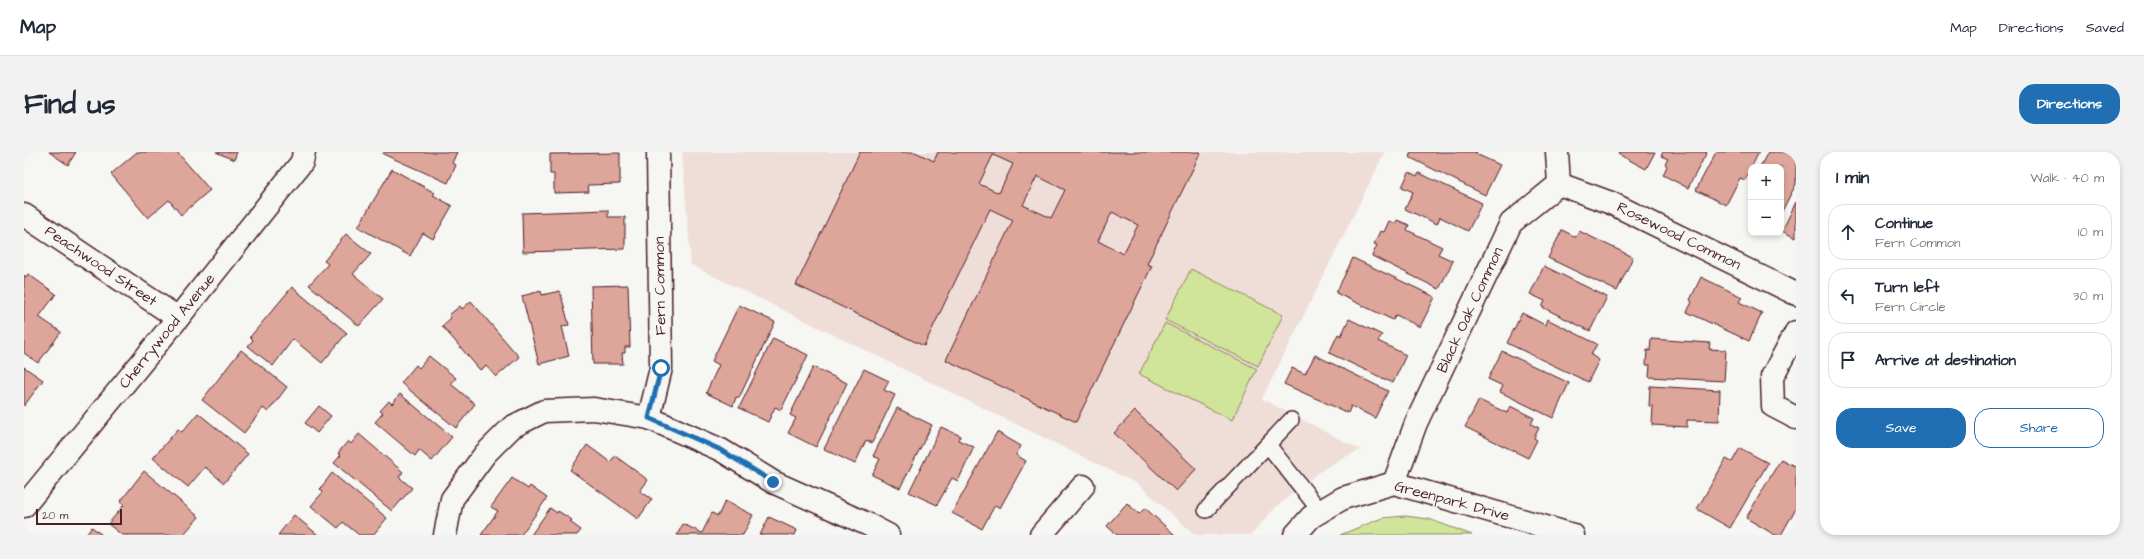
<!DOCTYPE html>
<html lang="en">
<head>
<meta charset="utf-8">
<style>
  :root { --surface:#fff; --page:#f2f2f3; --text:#1f2937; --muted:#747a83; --line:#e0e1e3; --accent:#1f6fb2 }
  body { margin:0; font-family:"Architects Daughter",sans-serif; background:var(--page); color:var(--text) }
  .controls { position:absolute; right:12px; top:12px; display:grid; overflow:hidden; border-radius:8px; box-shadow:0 2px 6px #0003 }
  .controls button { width:36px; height:36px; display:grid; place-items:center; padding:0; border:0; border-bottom:1px solid var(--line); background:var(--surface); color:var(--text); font:20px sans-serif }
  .scale { position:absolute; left:12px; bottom:10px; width:86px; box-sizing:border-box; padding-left:4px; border:2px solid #4a1f2b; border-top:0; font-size:11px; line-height:14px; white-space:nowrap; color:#4a1f2b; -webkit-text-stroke:3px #f6f6f2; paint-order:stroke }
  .stop { position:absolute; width:12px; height:12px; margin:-9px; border:3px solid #1f6fb2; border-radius:50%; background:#fff }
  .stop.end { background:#1f6fb2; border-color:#fff; box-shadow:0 1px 4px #0008 }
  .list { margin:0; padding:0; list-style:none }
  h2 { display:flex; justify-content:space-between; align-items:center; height:52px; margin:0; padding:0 16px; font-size:17px }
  h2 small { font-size:13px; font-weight:400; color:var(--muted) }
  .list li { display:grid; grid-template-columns:26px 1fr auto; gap:12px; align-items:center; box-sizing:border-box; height:56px; margin:0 8px 8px; padding:0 8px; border:1px solid var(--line); border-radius:16px }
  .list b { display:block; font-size:15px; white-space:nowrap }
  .list p { margin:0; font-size:13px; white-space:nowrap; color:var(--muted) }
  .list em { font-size:13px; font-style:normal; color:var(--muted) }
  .actions { display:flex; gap:8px; padding:12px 16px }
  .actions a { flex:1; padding:9px 0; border:1px solid var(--accent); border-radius:16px; text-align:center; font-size:14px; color:var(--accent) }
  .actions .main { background:var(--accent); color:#fff }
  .icon { flex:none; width:22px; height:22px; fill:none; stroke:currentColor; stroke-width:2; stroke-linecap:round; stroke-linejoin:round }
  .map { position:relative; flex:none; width:1772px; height:383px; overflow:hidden; border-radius:16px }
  header { display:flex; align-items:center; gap:24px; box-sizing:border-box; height:56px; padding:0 20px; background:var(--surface); border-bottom:1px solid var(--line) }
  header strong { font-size:19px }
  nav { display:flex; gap:22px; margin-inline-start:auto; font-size:14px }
  .intro { display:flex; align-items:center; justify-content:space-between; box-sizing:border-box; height:96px; padding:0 24px }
  h1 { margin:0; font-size:28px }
  .button { padding:10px 18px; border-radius:16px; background:var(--accent); color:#fff; font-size:14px; font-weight:700 }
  main { display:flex; gap:24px; padding:0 24px }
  aside { flex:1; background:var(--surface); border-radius:16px; box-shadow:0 2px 6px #0003 }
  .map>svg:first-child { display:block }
  .built { fill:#efded8 }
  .green { fill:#d0e599; stroke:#8d8262 }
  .building { fill:#dea59a; stroke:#4a1f2b; fill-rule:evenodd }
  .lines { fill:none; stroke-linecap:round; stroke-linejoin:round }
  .lane-casing { stroke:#4a1f2b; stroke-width:18 }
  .street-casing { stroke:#4a1f2b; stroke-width:25 }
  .lane { stroke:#f6f6f2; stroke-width:15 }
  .street { stroke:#f6f6f2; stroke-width:22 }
  .route { stroke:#1f6fb2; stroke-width:5 }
  .labels { text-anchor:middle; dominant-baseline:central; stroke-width:4; stroke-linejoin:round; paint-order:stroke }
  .street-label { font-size:15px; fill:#4a1f2b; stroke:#f6f6f2 }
</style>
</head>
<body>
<header>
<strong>Map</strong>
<nav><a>Map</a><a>Directions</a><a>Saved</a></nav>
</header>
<div class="intro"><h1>Find us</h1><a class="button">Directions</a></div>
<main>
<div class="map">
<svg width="1772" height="383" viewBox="0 0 1772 383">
  <rect width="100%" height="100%" fill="#f6f6f2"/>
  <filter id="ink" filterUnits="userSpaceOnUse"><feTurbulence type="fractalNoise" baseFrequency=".025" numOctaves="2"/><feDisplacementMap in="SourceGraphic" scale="8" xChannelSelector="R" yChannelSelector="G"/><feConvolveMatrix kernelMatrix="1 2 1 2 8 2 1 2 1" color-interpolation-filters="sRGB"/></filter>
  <g filter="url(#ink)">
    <path class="built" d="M 658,0 L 1361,0 L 1238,247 L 1337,298 L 1316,307 L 1294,321 L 1252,355 L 1227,383 L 1171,383 L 1114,332 L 667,113 Z"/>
    <g class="green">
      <path d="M 1167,117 L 1259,163 L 1234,214 L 1141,168 Z"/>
      <path d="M 1141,171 L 1233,217 L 1208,268 L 1115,222 Z"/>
      <path d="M 1381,364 L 1405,367 L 1448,383 L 1316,383 L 1358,366 Z"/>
    </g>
    <g class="building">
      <path d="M 25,0 L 52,0 L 44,13 Z"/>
      <path d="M 113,0 L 153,0 L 186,38 L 157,63 L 145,48 L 124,66 L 87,22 Z"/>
      <path d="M 192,0 L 213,0 L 210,8 Z"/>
      <path d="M 360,0 L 433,0 L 428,11 L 432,13 L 424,31 L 359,2 Z"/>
      <path d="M 836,0 L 891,0 L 910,9 L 914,0 L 1177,0 L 1123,112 L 1128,114 L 1052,270 L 922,208 L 989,68 L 966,57 L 900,194 L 772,133 ZM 969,3 L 989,12 L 975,41 L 955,32 ZM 1013,24 L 1041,38 L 1027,66 L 999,53 ZM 1088,60 L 1114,73 L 1099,102 L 1074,89 Z"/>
      <path d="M 1387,0 L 1453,0 L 1452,2 L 1476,13 L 1461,43 L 1385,5 Z"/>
      <path d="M 1595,0 L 1631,0 L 1622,17 L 1594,2 Z"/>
      <path d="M 1639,0 L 1683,0 L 1664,36 L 1639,23 L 1643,14 L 1641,12 L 1644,7 L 1637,4 Z"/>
      <path d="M 1692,0 L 1735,0 L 1721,28 L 1716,26 L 1702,53 L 1672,38 Z"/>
      <path d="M 1744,0 L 1772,0 L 1772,32 L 1757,61 L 1757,15 L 1736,15 Z"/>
      <path d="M 596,1 L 596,32 L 564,33 L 565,40 L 530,41 L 530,22 L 526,22 L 526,2 Z"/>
      <path d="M 368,17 L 411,41 L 409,43 L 428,54 L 409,87 L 399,81 L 386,104 L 334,75 Z"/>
      <path d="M 1385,20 L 1393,24 L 1395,21 L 1458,51 L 1444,79 L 1416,65 L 1413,72 L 1381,57 L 1389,40 L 1378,35 Z"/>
      <path d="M 1772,50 L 1772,86 L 1758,79 Z"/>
      <path d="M 584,58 L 584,65 L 601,65 L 601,97 L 499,100 L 498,61 Z"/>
      <path d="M 1373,68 L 1385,73 L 1383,78 L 1418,95 L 1414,102 L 1429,109 L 1415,137 L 1348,104 L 1353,93 L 1350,92 L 1356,79 L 1360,80 L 1365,69 L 1371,72 Z"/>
      <path d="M 1538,78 L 1552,85 L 1555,79 L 1609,105 L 1593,139 L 1524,106 Z"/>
      <path d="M 322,82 L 347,102 L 329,122 L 359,147 L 335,174 L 285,133 L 304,112 L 300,109 Z"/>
      <path d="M 1329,106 L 1411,145 L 1396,175 L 1372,163 L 1369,168 L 1312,141 Z"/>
      <path d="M 1520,114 L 1583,145 L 1566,179 L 1518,155 L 1521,149 L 1506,142 Z"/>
      <path d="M 4,122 L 32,142 L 15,165 L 37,180 L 14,211 L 0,201 L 0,123 L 2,125 Z"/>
      <path d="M 1677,125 L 1718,145 L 1715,150 L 1738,161 L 1725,189 L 1663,160 L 1668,150 L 1666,148 Z"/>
      <path d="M 604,133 L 606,195 L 601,195 L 601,201 L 598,201 L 599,212 L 569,212 L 567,134 Z"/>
      <path d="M 268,135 L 323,181 L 298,211 L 269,187 L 249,214 L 224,194 L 229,188 L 226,185 Z"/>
      <path d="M 517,139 L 518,143 L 536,139 L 545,173 L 538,174 L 545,204 L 515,212 L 498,144 Z"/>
      <path d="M 447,149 L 495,205 L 472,225 L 462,214 L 456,218 L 418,174 L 427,166 L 425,163 L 436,154 L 438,157 Z"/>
      <path d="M 715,153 L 751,170 L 715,246 L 712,245 L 709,254 L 682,241 L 695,213 L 688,209 Z"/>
      <path d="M 1498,161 L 1521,173 L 1523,167 L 1573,192 L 1567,203 L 1575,208 L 1564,230 L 1483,191 Z"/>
      <path d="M 1325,167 L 1358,183 L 1354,189 L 1382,203 L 1369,231 L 1305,201 L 1314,182 L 1317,184 Z"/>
      <path d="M 749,186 L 784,203 L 757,258 L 751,255 L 744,270 L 715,256 Z"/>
      <path d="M 1627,187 L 1686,191 L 1685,197 L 1702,198 L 1700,229 L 1625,225 L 1626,213 L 1622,213 L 1623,198 L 1626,199 Z"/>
      <path d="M 217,198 L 263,235 L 244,260 L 239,256 L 220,281 L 178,248 Z"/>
      <path d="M 1478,199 L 1545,231 L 1529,266 L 1476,240 L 1479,234 L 1464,227 Z"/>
      <path d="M 1291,203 L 1364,239 L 1351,266 L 1327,254 L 1324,261 L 1260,232 L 1268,216 L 1281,222 Z"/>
      <path d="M 405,204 L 432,226 L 427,232 L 451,252 L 432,276 L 377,231 L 392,213 L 395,216 Z"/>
      <path d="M 0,215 L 19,228 L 0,254 Z"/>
      <path d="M 789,215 L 823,231 L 792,295 L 764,281 L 772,266 L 766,263 Z"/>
      <path d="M 840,217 L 865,229 L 860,238 L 871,243 L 848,291 L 842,288 L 831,312 L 800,297 Z"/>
      <path d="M 1626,234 L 1696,238 L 1695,269 L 1663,268 L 1663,275 L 1628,273 L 1629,254 L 1625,254 Z"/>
      <path d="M 376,242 L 428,285 L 408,309 L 395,298 L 391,304 L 351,270 L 359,261 L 356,259 L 365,249 L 368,252 Z"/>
      <path d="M 1455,248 L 1483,261 L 1486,254 L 1510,266 L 1507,272 L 1515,276 L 1510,286 L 1513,288 L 1504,306 L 1441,275 Z"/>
      <path d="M 295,254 L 307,264 L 293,281 L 281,271 Z"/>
      <path d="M 873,256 L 908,273 L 876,336 L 848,323 L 856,307 L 849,304 Z"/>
      <path d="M 1111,259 L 1172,317 L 1152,339 L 1090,281 Z"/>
      <path d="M 174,261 L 224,302 L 200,331 L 181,315 L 164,335 L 129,306 L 154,277 L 158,280 Z"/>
      <path d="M 917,275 L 937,284 L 934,288 L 950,295 L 934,329 L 928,326 L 913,353 L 885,340 Z"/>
      <path d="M 973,280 L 997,294 L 992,303 L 1002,309 L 976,356 L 971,353 L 958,377 L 928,361 Z"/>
      <path d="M 335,282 L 379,320 L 375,325 L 388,336 L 368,359 L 310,311 L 317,303 L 314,301 L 324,289 L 327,292 Z"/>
      <path d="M 563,293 L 586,310 L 591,304 L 624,328 L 616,339 L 628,347 L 614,367 L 546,318 Z"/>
      <path d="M 1716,296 L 1744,311 L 1706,376 L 1673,357 L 1702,307 L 1708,310 Z"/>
      <path d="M 1757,307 L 1772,315 L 1772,356 L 1757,383 L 1751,383 L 1722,366 Z"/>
      <path d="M 120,319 L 175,365 L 159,383 L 98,383 L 84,372 L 100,353 L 96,350 Z"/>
      <path d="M 308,321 L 363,366 L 349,383 L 335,383 L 319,370 L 314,376 L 287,354 L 299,340 L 296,337 Z"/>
      <path d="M 488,326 L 504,337 L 506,334 L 523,346 L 497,383 L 457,383 L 474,359 L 467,355 Z"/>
      <path d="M 701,349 L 729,363 L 719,383 L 653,383 L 659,372 L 678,381 L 688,361 L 694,364 Z"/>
      <path d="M 1103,351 L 1115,362 L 1121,356 L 1151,383 L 1093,383 L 1083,374 Z"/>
      <path d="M 526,356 L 533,361 L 534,359 L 548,368 L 546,370 L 557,378 L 553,383 L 507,383 Z"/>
      <path d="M 270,363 L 294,383 L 254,383 Z"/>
      <path d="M 745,365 L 773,378 L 771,383 L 736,383 Z"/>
      <path d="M 68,375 L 78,383 L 62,383 Z"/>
    </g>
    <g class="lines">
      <g class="lane-casing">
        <g id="lane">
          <path d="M 1244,293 L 1297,360"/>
          <path d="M 1182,358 L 1267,268"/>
        </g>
      </g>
      <g class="street-casing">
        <g id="street">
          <path d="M 1535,32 L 1587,51 L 1772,142"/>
          <path d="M 0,63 L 154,166"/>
          <path d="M 1772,180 L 1748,225 L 1749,254 L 1772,266"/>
          <path d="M 625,266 L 637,216 L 634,0"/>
          <path d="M 1370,331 L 1392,271 L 1487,71 L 1535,32 L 1533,0"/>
          <path d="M 0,354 L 154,166 L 278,10 L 280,0"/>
          <path d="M 421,383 L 428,347 L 461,302 L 488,275 L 520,259 L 570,257 L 625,266 L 697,298 L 749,330 L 843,372 L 864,383"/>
          <path d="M 1017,383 L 1059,334"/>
          <path d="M 1271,383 L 1287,365 L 1319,346 L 1370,331 L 1549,383"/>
        </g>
      </g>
      <use href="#lane" class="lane"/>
      <use href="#street" class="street"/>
    </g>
  </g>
  <g class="lines" filter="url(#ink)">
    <path class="route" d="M 637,216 L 625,266 L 697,298 L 749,330"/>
  </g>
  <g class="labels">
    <g class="street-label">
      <text transform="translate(1655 84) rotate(26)">Rosewood Common</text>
      <text transform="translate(77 114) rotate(34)">Peachwood Street</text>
      <text transform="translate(636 134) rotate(-91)">Fern Common</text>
      <text transform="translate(1446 158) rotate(-65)">Black Oak Common</text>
      <text transform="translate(143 179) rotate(-51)">Cherrywood Avenue</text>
      <text transform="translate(1428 349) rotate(15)">Greenpark Drive</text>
    </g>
  </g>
</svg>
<div class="controls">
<button>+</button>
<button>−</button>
</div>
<div class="scale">20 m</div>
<div class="stop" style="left:637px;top:216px"></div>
<div class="stop end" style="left:749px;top:330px"></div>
</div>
<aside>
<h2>1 min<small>Walk · 40 m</small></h2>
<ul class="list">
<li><svg class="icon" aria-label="ahead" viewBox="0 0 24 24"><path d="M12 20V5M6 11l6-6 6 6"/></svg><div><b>Continue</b><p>Fern Common</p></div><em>10 m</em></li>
<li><svg class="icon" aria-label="left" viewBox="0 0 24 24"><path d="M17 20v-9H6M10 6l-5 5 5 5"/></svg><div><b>Turn left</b><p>Fern Circle</p></div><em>30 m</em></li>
<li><svg class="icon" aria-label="arrive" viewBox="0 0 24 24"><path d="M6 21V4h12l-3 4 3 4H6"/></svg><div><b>Arrive at destination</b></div></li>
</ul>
<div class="actions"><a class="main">Save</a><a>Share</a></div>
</aside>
</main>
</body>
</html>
